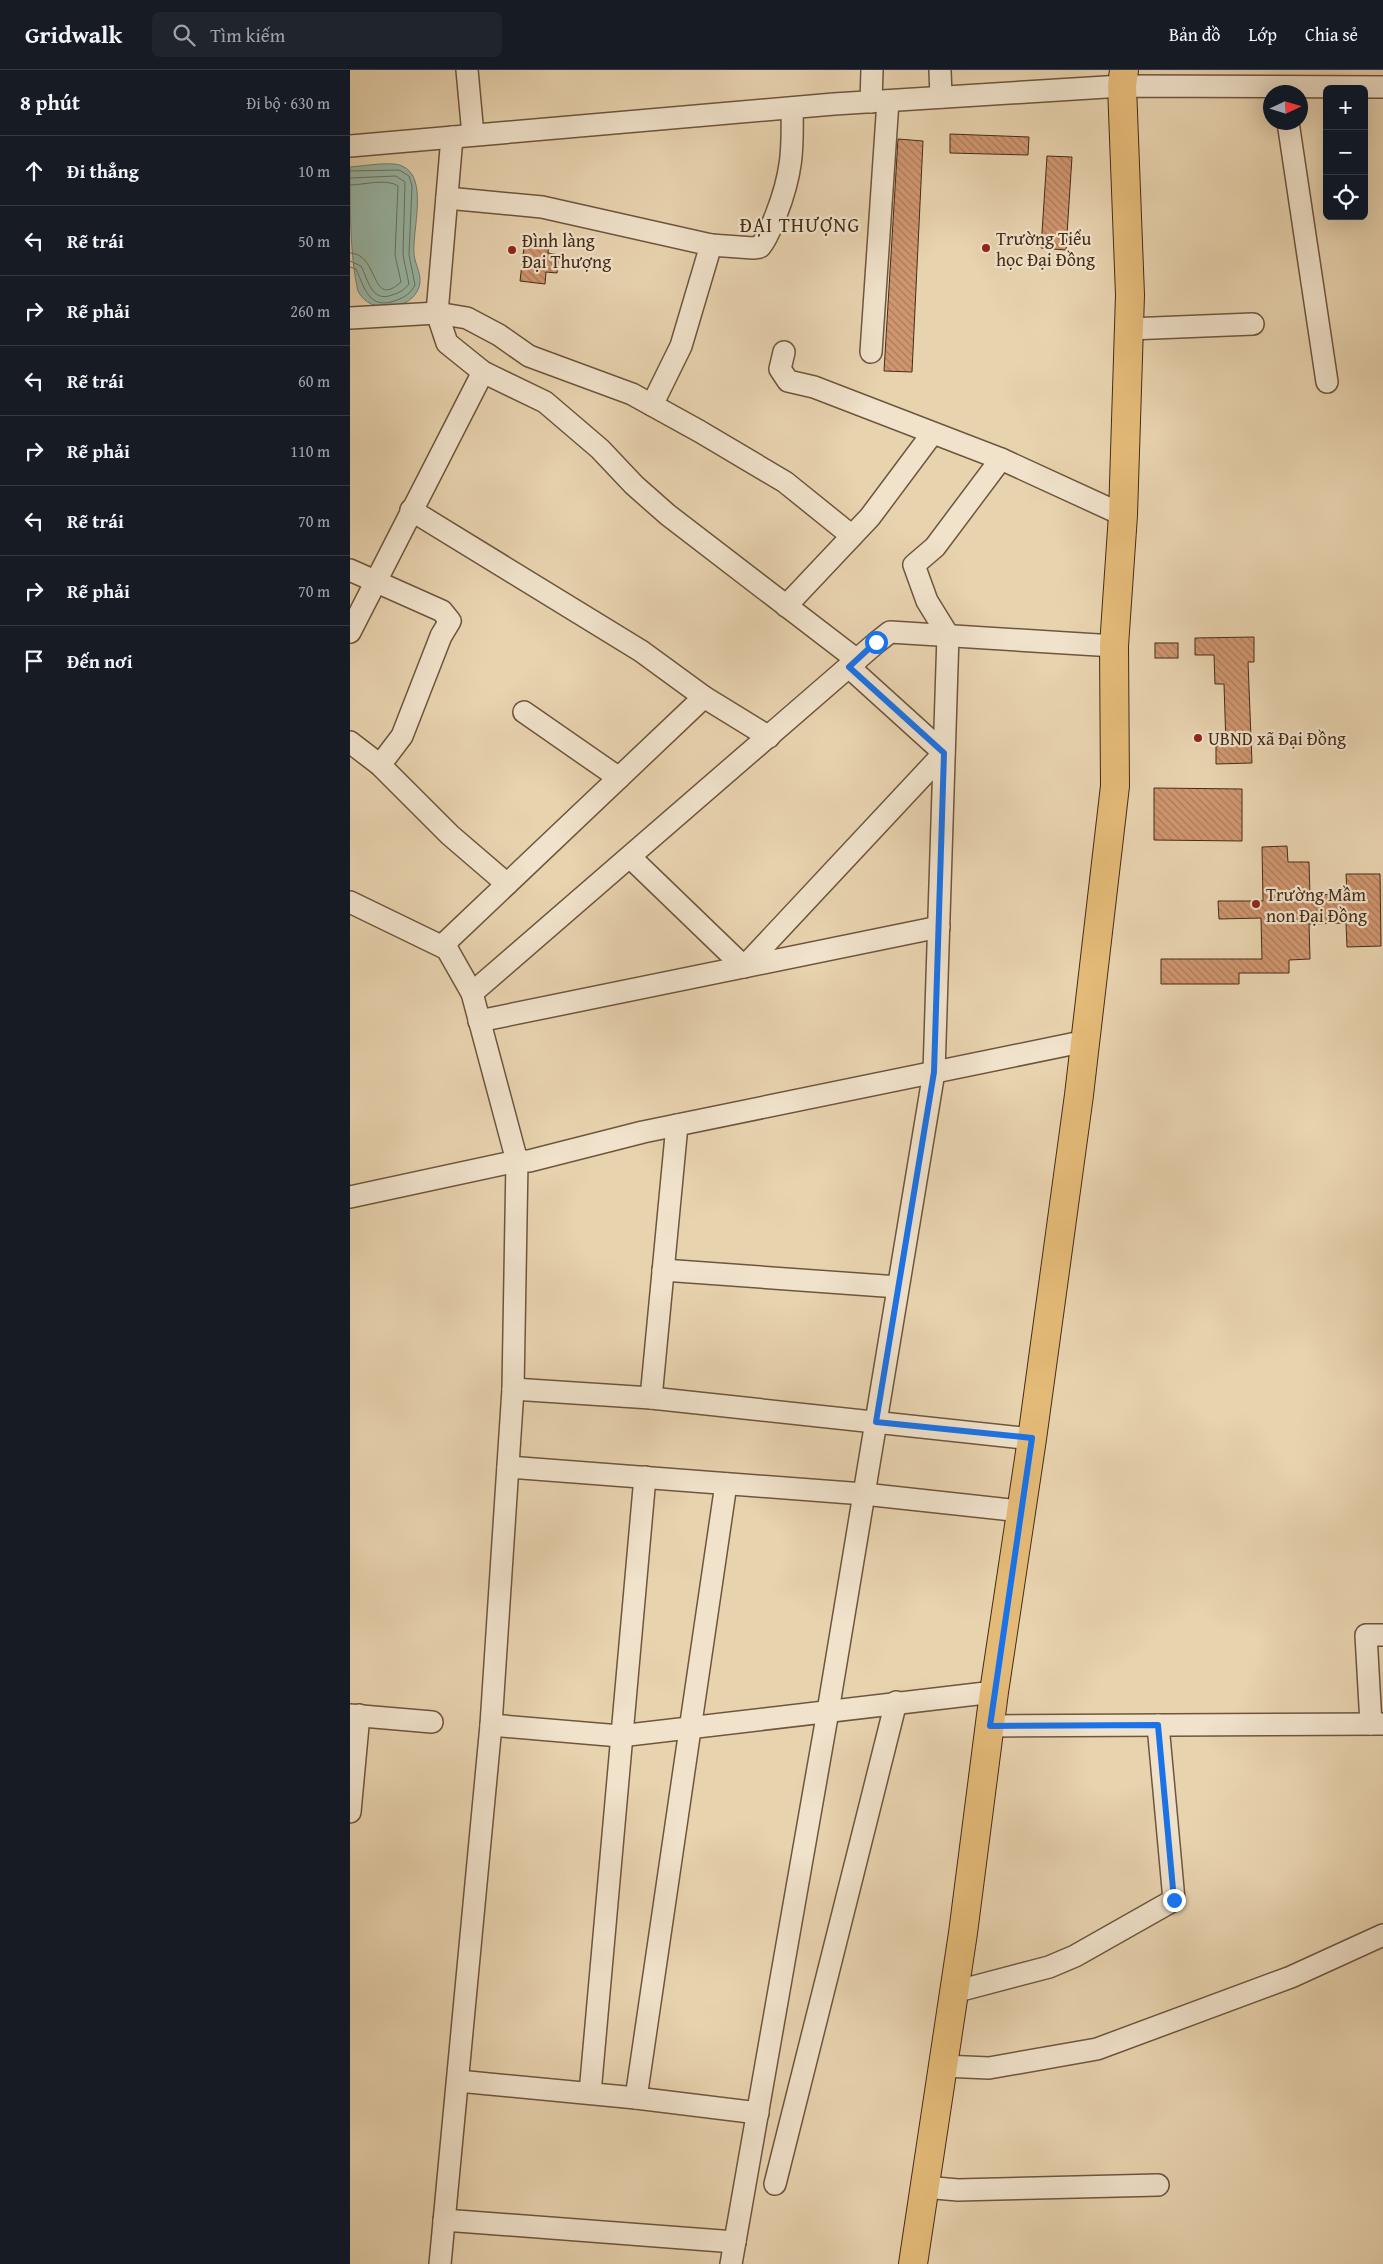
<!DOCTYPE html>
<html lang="vi">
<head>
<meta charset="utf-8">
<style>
  :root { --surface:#171b24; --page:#20242c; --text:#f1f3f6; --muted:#9ea1a6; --line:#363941 }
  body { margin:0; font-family:"Gentium Book Plus",serif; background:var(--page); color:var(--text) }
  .controls { position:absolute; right:15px; top:15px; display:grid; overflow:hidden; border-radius:8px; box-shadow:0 5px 20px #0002 }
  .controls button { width:45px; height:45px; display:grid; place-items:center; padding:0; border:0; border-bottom:1px solid var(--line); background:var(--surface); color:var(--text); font:25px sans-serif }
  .compass { position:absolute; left:913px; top:15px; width:45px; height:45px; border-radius:50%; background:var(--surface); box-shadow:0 5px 20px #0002; rotate:86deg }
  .stop { position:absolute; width:15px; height:15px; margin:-11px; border:4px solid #1a73e8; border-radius:50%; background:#fff }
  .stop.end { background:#1a73e8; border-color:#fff; box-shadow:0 1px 5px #0008 }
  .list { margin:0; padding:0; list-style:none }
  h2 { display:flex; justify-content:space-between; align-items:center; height:65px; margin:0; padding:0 20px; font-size:21px }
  h2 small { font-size:16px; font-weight:400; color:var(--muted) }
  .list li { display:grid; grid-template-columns:32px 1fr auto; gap:15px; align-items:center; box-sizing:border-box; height:70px; padding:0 20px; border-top:1px solid var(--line) }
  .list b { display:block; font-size:19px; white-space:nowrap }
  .list em { font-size:16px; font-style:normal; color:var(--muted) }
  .icon { flex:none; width:28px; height:28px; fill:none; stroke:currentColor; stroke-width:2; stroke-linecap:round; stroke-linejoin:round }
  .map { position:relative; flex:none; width:1033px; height:2194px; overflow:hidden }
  header { display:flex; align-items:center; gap:30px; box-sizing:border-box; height:70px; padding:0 25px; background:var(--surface); border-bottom:1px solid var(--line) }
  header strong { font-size:24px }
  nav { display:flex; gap:28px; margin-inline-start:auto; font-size:18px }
  .search { width:350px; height:45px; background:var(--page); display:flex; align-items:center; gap:12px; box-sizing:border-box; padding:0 18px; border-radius:8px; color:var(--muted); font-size:19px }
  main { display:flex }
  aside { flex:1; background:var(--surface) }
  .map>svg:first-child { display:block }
  .water { fill:#98b8a8; stroke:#77806e }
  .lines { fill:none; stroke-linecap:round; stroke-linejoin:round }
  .shore { stroke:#6e725f; stroke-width:1 }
  .building { fill:url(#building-back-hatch); stroke:#452c16 }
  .minor-casing { stroke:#6e563c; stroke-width:24 }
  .major-casing { stroke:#452c16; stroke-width:30 }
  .minor { stroke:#f0e2cb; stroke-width:21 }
  .major { stroke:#e4ba78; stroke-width:28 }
  .route { stroke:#1a73e8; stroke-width:6 }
  .poi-dot { fill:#8f2418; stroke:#f0e2cb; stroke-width:2 }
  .labels { text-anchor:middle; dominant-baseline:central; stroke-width:4.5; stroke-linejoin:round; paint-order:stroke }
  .poi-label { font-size:18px; fill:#452c16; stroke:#f0e2cb; text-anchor:start }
  .quarter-label { font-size:20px; letter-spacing:1px; fill:#452c16; stroke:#f0e2cb }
</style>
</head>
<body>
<header>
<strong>Gridwalk</strong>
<div class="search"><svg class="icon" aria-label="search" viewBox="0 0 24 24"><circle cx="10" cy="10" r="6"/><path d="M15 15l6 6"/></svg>Tìm kiếm</div>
<nav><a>Bản đồ</a><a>Lớp</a><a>Chia sẻ</a></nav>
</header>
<main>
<aside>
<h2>8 phút<small>Đi bộ · 630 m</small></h2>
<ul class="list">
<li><svg class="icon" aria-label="ahead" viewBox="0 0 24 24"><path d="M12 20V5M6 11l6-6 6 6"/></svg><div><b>Đi thẳng</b></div><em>10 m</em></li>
<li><svg class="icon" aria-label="left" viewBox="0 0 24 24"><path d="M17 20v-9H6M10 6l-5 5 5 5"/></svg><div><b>Rẽ trái</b></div><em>50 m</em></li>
<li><svg class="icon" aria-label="right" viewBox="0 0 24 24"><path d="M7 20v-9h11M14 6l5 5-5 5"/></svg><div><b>Rẽ phải</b></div><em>260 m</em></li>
<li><svg class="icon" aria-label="left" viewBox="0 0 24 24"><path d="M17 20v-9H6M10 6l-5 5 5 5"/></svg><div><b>Rẽ trái</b></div><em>60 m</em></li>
<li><svg class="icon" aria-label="right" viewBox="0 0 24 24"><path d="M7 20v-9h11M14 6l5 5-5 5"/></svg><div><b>Rẽ phải</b></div><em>110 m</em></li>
<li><svg class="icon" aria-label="left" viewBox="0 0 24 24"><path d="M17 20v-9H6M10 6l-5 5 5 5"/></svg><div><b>Rẽ trái</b></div><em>70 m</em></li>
<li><svg class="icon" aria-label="right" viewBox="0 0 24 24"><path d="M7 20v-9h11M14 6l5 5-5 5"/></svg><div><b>Rẽ phải</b></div><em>70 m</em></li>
<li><svg class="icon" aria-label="arrive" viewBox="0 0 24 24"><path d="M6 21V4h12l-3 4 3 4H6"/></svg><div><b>Đến nơi</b></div></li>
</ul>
</aside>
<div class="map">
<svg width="1033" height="2194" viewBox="0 0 1033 2194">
  <defs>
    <pattern id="building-back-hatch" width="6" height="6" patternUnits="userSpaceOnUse" patternTransform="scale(1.25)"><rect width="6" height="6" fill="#d09670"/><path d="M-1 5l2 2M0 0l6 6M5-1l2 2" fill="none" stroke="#ab7b5b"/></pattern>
  </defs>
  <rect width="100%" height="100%" fill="#e8d3af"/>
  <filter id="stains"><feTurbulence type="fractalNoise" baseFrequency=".004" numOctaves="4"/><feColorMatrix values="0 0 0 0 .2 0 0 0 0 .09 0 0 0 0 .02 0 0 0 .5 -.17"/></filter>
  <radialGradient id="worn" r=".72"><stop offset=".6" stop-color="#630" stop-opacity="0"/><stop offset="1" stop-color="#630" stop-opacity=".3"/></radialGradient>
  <path class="water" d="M 29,94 C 36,94 46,93 52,96 C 79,107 62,160 64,184 C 65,195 73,206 69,217 C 62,240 20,246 8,221 C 0,189 0,133 0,97 Z"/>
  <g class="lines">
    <g class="shore">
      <path d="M 0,101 L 49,100 L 59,106 L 62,116 L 59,185 L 65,215 C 61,223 55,227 47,230 C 19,241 15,219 6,199 L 0,197"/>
      <path d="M 0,108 L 46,106 L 55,112 L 53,185 L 59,214 C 54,220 49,223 42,225 C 21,233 18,209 11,196 L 0,191"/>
      <path d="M 0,115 C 13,115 37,108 48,116 L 45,185 L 51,212 C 20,240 30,184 0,183"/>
    </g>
  </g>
  <g class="building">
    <path d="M 600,64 L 679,67 L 678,85 L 600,83 Z"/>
    <path d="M 548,69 L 573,71 L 562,302 L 534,301 Z"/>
    <path d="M 697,86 L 722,87 L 716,180 L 691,178 Z"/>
    <path d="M 175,169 L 199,172 L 198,183 L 209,185 L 207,203 L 196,202 L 195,214 L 170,211 Z"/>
    <path d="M 904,567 L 904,592 L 898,592 L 902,693 L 866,694 L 866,676 L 876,676 L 874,614 L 865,614 L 864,585 L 845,585 L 845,568 Z"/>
    <rect x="805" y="573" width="23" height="15"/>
    <path d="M 804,718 L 892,719 L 892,771 L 804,770 Z"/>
    <path d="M 937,776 L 938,792 L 959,792 L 960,825 L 997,824 L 996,804 L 1030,804 L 1031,876 L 997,877 L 996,853 L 959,854 L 960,889 L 939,890 L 939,903 L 889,903 L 889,914 L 811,914 L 811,889 L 912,889 L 911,848 L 869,849 L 868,831 L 913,831 L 912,777 Z"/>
  </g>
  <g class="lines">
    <g class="minor-casing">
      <g id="minor">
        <path d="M 117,0 L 123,65"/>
        <path d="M 590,0 L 591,27"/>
        <path d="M 521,32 L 522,0"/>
        <path d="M 938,52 L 977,312"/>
        <path d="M 102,67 L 87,243 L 97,273 L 133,302 L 195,332 L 250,379 L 284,415 L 318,445 L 507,590"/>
        <path d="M 0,76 L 484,34 L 772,16 L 1033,17"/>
        <path d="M 97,128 L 192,137 L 361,175 L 331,276 L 302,335"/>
        <path d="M 361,175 L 403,178 L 410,177 C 418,167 421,157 426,145 C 442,104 443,81 442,38"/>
        <path d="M 0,248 L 87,243 L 117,248 L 149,265 L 179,286 L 282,324 L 349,361 L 435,412 L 502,466"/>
        <path d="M 779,259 L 903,254"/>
        <path d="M 434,282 L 430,299 L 438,311 L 464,317 L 651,389 L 773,445"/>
        <path d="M 521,282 L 538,31"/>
        <path d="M 61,440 L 291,581 L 354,627 L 419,667"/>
        <path d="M 0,500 L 92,541 L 100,551 L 91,566 L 52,666 L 30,695"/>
        <path d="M 436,536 L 520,447 L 582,364"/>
        <path d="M 0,562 L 133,302"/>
        <path d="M 174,642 L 269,708"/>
        <path d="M 0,672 L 30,695 L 100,765 L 157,814"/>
        <path d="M 280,787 L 394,897 L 594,683 L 499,597"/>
        <path d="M 0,832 L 97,879 L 122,923 L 167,1091 L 0,1127"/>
        <path d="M 97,879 L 97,871 L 354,627"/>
        <path d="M 122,923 L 526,573 L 540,562 L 764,576"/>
        <path d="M 129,951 L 589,857"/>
        <path d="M 313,1200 L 548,1217"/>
        <path d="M 163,1319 L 301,1328 L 682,1369"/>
        <path d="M 301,1328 L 327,1055"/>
        <path d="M 158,1397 L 514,1424 L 670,1441"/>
        <path d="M 376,1414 L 286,2028 L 408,2043"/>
        <path d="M 0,1645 L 82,1652"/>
        <path d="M 1021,1654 L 1016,1565 L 1033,1565"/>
        <path d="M 141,1655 L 270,1666 L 644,1622"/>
        <path d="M 640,1656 L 1033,1654"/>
        <path d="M 0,1742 L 9,1645"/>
        <path d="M 604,1922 L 699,1897 L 725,1886 L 824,1830 L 808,1655"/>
        <path d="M 593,1996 L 639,1998 L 747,1979 L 941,1907 L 1033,1865"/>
        <path d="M 108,2011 L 286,2028"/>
        <path d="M 240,2023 L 295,1407"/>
        <path d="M 425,2114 L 546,1632"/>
        <path d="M 574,2117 L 608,2120 L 808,2115"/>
        <path d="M 94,2150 L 385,2172"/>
        <path d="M 90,2194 L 141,1655 L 163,1319 L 167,1091 L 179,1091 L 293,1062 L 736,971"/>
        <path d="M 381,2194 L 478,1641 L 584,1002 L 598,565 L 577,531 L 564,495 L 585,477 L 651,389"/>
      </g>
    </g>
    <g class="major-casing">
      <path id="major" d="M 563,2194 L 613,1863 L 644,1622 L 682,1369 L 729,1025 L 765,716 L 764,576 L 773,445 L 780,225 L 772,16 L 774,0"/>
    </g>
    <use href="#minor" class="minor"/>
    <use href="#major" class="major"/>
  </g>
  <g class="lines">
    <path class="route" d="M 526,572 L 499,597 L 594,683 L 584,1002 L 526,1352 L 682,1368 L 640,1656 L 808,1655 L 824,1830"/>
  </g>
  <g class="poi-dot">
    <circle cx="636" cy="178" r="5"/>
    <circle cx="162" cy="180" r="5"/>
    <circle cx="848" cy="668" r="5"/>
    <circle cx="906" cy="834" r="5"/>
  </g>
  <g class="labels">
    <g class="poi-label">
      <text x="646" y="168">Trường Tiểu<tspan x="646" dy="21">học Đại Đồng</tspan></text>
      <text x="172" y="170">Đình làng<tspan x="172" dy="21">Đại Thượng</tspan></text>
      <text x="858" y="668">UBND xã Đại Đồng</text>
      <text x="916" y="824">Trường Mầm<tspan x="916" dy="21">non Đại Đồng</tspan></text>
    </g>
    <g class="quarter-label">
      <text x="450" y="154">ĐẠI THƯỢNG</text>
    </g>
  </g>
  <rect width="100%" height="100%" filter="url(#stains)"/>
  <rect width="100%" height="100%" fill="url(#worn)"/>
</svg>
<div class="controls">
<button>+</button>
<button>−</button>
<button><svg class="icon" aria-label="locate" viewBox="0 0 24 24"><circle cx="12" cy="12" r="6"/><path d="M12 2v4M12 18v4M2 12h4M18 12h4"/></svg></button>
</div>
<svg class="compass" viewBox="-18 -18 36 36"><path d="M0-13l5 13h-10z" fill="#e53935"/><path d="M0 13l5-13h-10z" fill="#9ea1a6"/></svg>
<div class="stop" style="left:526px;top:572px"></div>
<div class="stop end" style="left:824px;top:1830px"></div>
</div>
</main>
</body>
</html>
